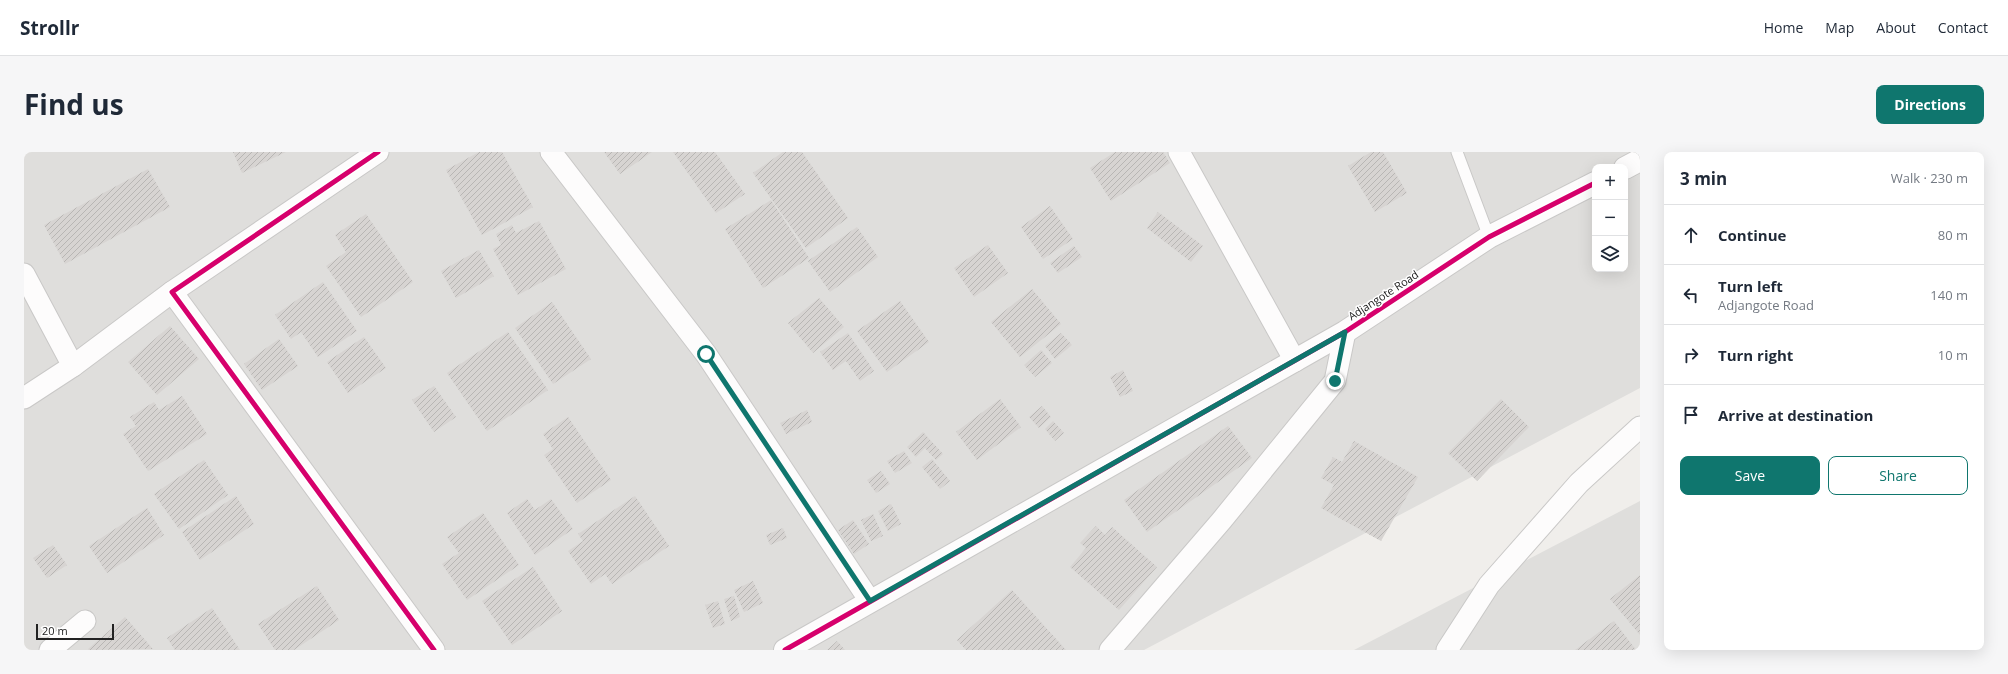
<!DOCTYPE html>
<html lang="en">
<head>
<meta charset="utf-8">
<style>
  :root { --surface:#fff; --page:#f6f6f7; --text:#1f2937; --muted:#747a83; --line:#e0e1e3; --accent:#0f766e }
  body { margin:0; font-family:"Open Sans",sans-serif; background:var(--page); color:var(--text) }
  .controls { position:absolute; right:12px; top:12px; display:grid; overflow:hidden; border-radius:8px; box-shadow:0 4px 16px #0002 }
  .controls button { width:36px; height:36px; display:grid; place-items:center; padding:0; border:0; border-bottom:1px solid var(--line); background:var(--surface); color:var(--text); font:20px sans-serif }
  .scale { position:absolute; left:12px; bottom:10px; width:78px; box-sizing:border-box; padding-left:4px; border:2px solid #222; border-top:0; font-size:11px; line-height:14px; white-space:nowrap; color:#222; -webkit-text-stroke:3px #fff; paint-order:stroke }
  .stop { position:absolute; width:12px; height:12px; margin:-9px; border:3px solid #0f766e; border-radius:50%; background:#fff }
  .stop.end { background:#0f766e; border-color:#fff; box-shadow:0 1px 4px #0008 }
  .list { margin:0; padding:0; list-style:none }
  h2 { display:flex; justify-content:space-between; align-items:center; height:52px; margin:0; padding:0 16px; font-size:17px }
  h2 small { font-size:13px; font-weight:400; color:var(--muted) }
  .list li { display:grid; grid-template-columns:26px 1fr auto; gap:12px; align-items:center; box-sizing:border-box; height:60px; padding:0 16px; border-top:1px solid var(--line) }
  .list b { display:block; font-size:15px; white-space:nowrap }
  .list p { margin:0; font-size:13px; white-space:nowrap; color:var(--muted) }
  .list em { font-size:13px; font-style:normal; color:var(--muted) }
  .actions { display:flex; gap:8px; padding:12px 16px }
  .actions a { flex:1; padding:9px 0; border:1px solid var(--accent); border-radius:8px; text-align:center; font-size:14px; color:var(--accent) }
  .actions .main { background:var(--accent); color:#fff }
  .icon { flex:none; width:22px; height:22px; fill:none; stroke:currentColor; stroke-width:2; stroke-linecap:round; stroke-linejoin:round }
  .map { position:relative; flex:none; width:1616px; height:498px; overflow:hidden; border-radius:8px }
  header { display:flex; align-items:center; gap:24px; box-sizing:border-box; height:56px; padding:0 20px; background:var(--surface); border-bottom:1px solid var(--line) }
  header strong { font-size:19px }
  nav { display:flex; gap:22px; margin-inline-start:auto; font-size:14px }
  .intro { display:flex; align-items:center; justify-content:space-between; box-sizing:border-box; height:96px; padding:0 24px }
  h1 { margin:0; font-size:28px }
  .button { padding:10px 18px; border-radius:8px; background:var(--accent); color:#fff; font-size:14px; font-weight:700 }
  main { display:flex; gap:24px; padding:0 24px }
  aside { flex:1; background:var(--surface); border-radius:8px; box-shadow:0 4px 16px #0002 }
  .map>svg:first-child { display:block }
  .residential { fill:#dfdedc; fill-rule:evenodd }
  .building { fill:url(#building-hatch) }
  .lines { fill:none; stroke-linecap:round; stroke-linejoin:round }
  .service-casing { stroke:#c9c8c7; stroke-width:13 }
  .minor-casing { stroke:#c9c8c7; stroke-width:23 }
  .tertiary-casing { stroke:#c9c8c7; stroke-width:24 }
  .service { stroke:#fdfcfc; stroke-width:11 }
  .minor { stroke:#fdfcfc; stroke-width:21 }
  .tertiary { stroke:#fdfcfc; stroke-width:22 }
  .cycleway-casing { stroke:#fff; stroke-width:8 }
  .cycleway { stroke:#d6006c; stroke-width:5 }
  .route { stroke:#0f766e; stroke-width:5 }
  .labels { text-anchor:middle; dominant-baseline:central; stroke-width:3; stroke-linejoin:round; paint-order:stroke }
  .street-label { font-size:11px; fill:#222; stroke:#fff }
</style>
</head>
<body>
<header>
<strong>Strollr</strong>
<nav><a>Home</a><a>Map</a><a>About</a><a>Contact</a></nav>
</header>
<div class="intro"><h1>Find us</h1><a class="button">Directions</a></div>
<main>
<div class="map">
<svg width="1616" height="498" viewBox="0 0 1616 498">
  <defs>
    <pattern id="building-hatch" width="6" height="6" patternUnits="userSpaceOnUse"><rect width="6" height="6" fill="#d7d4d2"/><path d="M-1 1l2-2M0 6l6-6M5 7l2-2" fill="none" stroke="#b8b6b4"/></pattern>
  </defs>
  <rect width="100%" height="100%" fill="#f0eeeb"/>
  <g class="residential">
    <path d="M 0,0 L 1616,0 L 1616,236 L 1120,498 L 0,498 ZM 1571,15 L 1601,15 L 1601,117 L 1571,117 Z"/>
    <path d="M 1616,349 L 1616,498 L 1330,498 Z"/>
  </g>
  <g class="building">
    <path d="M 209,0 L 262,0 L 218,21 Z"/>
    <path d="M 455,0 L 478,0 L 509,55 L 458,83 L 422,18 Z"/>
    <path d="M 580,0 L 628,0 L 596,22 Z"/>
    <path d="M 649,0 L 691,0 L 721,42 L 692,61 Z"/>
    <path d="M 759,0 L 778,0 L 824,66 L 782,96 L 729,21 Z"/>
    <path d="M 1091,0 L 1139,0 L 1146,11 L 1087,49 L 1066,16 Z"/>
    <path d="M 1347,0 L 1359,0 L 1383,41 L 1351,60 L 1324,14 Z"/>
    <path d="M 124,17 L 146,55 L 41,112 L 20,73 Z"/>
    <path d="M 747,48 L 785,106 L 739,136 L 701,77 Z"/>
    <path d="M 1026,54 L 1049,87 L 1019,107 L 997,75 Z"/>
    <path d="M 1134,60 L 1179,94 L 1167,110 L 1123,76 Z"/>
    <path d="M 342,62 L 389,130 L 337,165 L 302,114 L 322,100 L 311,83 Z"/>
    <path d="M 515,69 L 542,117 L 494,143 L 469,97 L 477,93 L 472,82 L 488,73 L 492,81 Z"/>
    <path d="M 833,75 L 854,105 L 806,140 L 784,109 Z"/>
    <path d="M 964,93 L 984,121 L 950,145 L 930,116 Z"/>
    <path d="M 1050,94 L 1058,105 L 1034,121 L 1026,111 Z"/>
    <path d="M 455,98 L 470,124 L 432,146 L 417,119 Z"/>
    <path d="M 299,130 L 333,179 L 294,205 L 277,180 L 267,187 L 251,163 Z"/>
    <path d="M 1008,137 L 1037,172 L 996,205 L 967,170 Z"/>
    <path d="M 795,146 L 820,175 L 789,201 L 764,171 Z"/>
    <path d="M 876,149 L 905,190 L 863,220 L 833,179 Z"/>
    <path d="M 528,150 L 567,207 L 529,232 L 491,176 Z"/>
    <path d="M 146,174 L 175,207 L 133,243 L 104,210 Z"/>
    <path d="M 484,180 L 524,238 L 463,279 L 423,221 Z"/>
    <path d="M 824,181 L 850,219 L 836,229 L 822,209 L 809,218 L 796,200 Z"/>
    <path d="M 1037,181 L 1048,193 L 1031,207 L 1021,194 Z"/>
    <path d="M 340,185 L 362,216 L 324,241 L 303,210 Z"/>
    <path d="M 255,187 L 274,214 L 238,238 L 220,212 Z"/>
    <path d="M 1017,198 L 1028,211 L 1011,225 L 1000,213 Z"/>
    <path d="M 1099,218 L 1109,239 L 1096,245 L 1086,225 Z"/>
    <path d="M 410,234 L 432,265 L 410,280 L 388,248 Z"/>
    <path d="M 158,244 L 183,282 L 124,319 L 99,282 L 112,274 L 106,265 L 130,250 L 135,258 Z"/>
    <path d="M 976,247 L 997,275 L 953,308 L 932,280 Z"/>
    <path d="M 1477,247 L 1505,275 L 1453,329 L 1424,301 Z"/>
    <path d="M 1018,254 L 1027,265 L 1015,276 L 1005,265 Z"/>
    <path d="M 783,258 L 788,270 L 762,282 L 756,271 Z"/>
    <path d="M 544,265 L 587,328 L 553,351 L 520,303 L 529,297 L 519,282 Z"/>
    <path d="M 1029,269 L 1040,281 L 1031,289 L 1021,277 Z"/>
    <path d="M 1204,274 L 1228,306 L 1123,380 L 1100,348 Z"/>
    <path d="M 899,280 L 919,302 L 912,308 L 901,296 L 892,305 L 883,295 Z"/>
    <path d="M 1330,289 L 1394,325 L 1357,389 L 1297,356 L 1310,333 L 1297,326 L 1309,305 L 1318,310 Z"/>
    <path d="M 880,299 L 888,311 L 871,321 L 863,309 Z"/>
    <path d="M 908,307 L 926,329 L 916,337 L 898,315 Z"/>
    <path d="M 180,308 L 204,343 L 155,377 L 130,342 Z"/>
    <path d="M 857,319 L 866,332 L 852,341 L 843,328 Z"/>
    <path d="M 212,344 L 230,372 L 176,408 L 158,380 Z"/>
    <path d="M 611,344 L 645,394 L 588,432 L 581,422 L 567,432 L 544,399 L 559,389 L 554,382 Z"/>
    <path d="M 503,347 L 511,358 L 527,347 L 549,377 L 511,403 L 483,361 Z"/>
    <path d="M 867,352 L 877,372 L 864,379 L 854,359 Z"/>
    <path d="M 123,356 L 140,383 L 83,421 L 65,394 Z"/>
    <path d="M 459,361 L 495,413 L 443,448 L 418,412 L 435,401 L 423,385 Z"/>
    <path d="M 849,362 L 859,384 L 847,389 L 837,368 Z"/>
    <path d="M 829,368 L 845,392 L 830,402 L 814,378 Z"/>
    <path d="M 1072,374 L 1081,383 L 1088,375 L 1133,415 L 1095,458 L 1046,415 L 1062,396 L 1056,391 Z"/>
    <path d="M 759,376 L 763,386 L 746,393 L 742,383 Z"/>
    <path d="M 29,393 L 43,413 L 23,426 L 9,406 Z"/>
    <path d="M 509,415 L 538,459 L 488,493 L 458,449 Z"/>
    <path d="M 1616,423 L 1616,483 L 1586,447 Z"/>
    <path d="M 729,429 L 739,451 L 720,460 L 710,438 Z"/>
    <path d="M 293,434 L 315,468 L 270,498 L 251,498 L 234,472 Z"/>
    <path d="M 988,438 L 1042,498 L 942,498 L 933,488 Z"/>
    <path d="M 710,444 L 716,465 L 707,469 L 700,447 Z"/>
    <path d="M 694,449 L 701,472 L 689,476 L 681,453 Z"/>
    <path d="M 188,456 L 216,498 L 151,498 L 143,486 Z"/>
    <path d="M 101,465 L 129,497 L 65,498 L 64,497 Z"/>
    <path d="M 1590,469 L 1612,498 L 1551,498 Z"/>
    <path d="M 813,489 L 821,498 L 803,498 Z"/>
  </g>
  <g class="lines">
    <g class="service-casing">
      <path id="service" d="M 1433,0 L 1465,85"/>
    </g>
    <g class="minor-casing">
      <g id="minor">
        <path d="M 354,0 L 148,140 L 410,498"/>
        <path d="M 527,0 L 682,202 L 846,449"/>
        <path d="M 1155,0 L 1271,209"/>
        <path d="M 0,122 L 49,214"/>
        <path d="M 0,246 L 49,214 L 148,140"/>
        <path d="M 26,498 L 61,469"/>
        <path d="M 1086,498 L 1198,368 L 1311,229 L 1321,180"/>
        <path d="M 1423,498 L 1465,433 L 1555,331 L 1616,275"/>
      </g>
    </g>
    <g class="tertiary-casing">
      <g id="tertiary">
        <path d="M 1601,16 L 1616,8"/>
        <path d="M 761,498 L 1321,180 L 1465,85 L 1571,31"/>
      </g>
    </g>
    <use href="#service" class="service"/>
    <use href="#minor" class="minor"/>
    <use href="#tertiary" class="tertiary"/>
    <g class="cycleway-casing">
      <g id="cycleway">
        <path d="M 354,0 L 148,140 L 410,498"/>
        <path d="M 761,498 L 1321,180 L 1465,85 L 1571,31"/>
      </g>
    </g>
    <use href="#cycleway" class="cycleway"/>
  </g>
  <g class="lines">
    <path class="route" d="M 682,202 L 846,449 L 1321,180 L 1311,229"/>
  </g>
  <g class="labels">
    <g class="street-label">
      <text transform="translate(1359 143) rotate(-33)">Adjangote Road</text>
    </g>
  </g>
</svg>
<div class="controls">
<button>+</button>
<button>−</button>
<button><svg class="icon" aria-label="layers" viewBox="0 0 24 24"><path d="M12 4l9 5-9 5-9-5zM3 14l9 5 9-5"/></svg></button>
</div>
<div class="scale">20 m</div>
<div class="stop" style="left:682px;top:202px"></div>
<div class="stop end" style="left:1311px;top:229px"></div>
</div>
<aside>
<h2>3 min<small>Walk · 230 m</small></h2>
<ul class="list">
<li><svg class="icon" aria-label="ahead" viewBox="0 0 24 24"><path d="M12 20V5M6 11l6-6 6 6"/></svg><div><b>Continue</b></div><em>80 m</em></li>
<li><svg class="icon" aria-label="left" viewBox="0 0 24 24"><path d="M17 20v-9H6M10 6l-5 5 5 5"/></svg><div><b>Turn left</b><p>Adjangote Road</p></div><em>140 m</em></li>
<li><svg class="icon" aria-label="right" viewBox="0 0 24 24"><path d="M7 20v-9h11M14 6l5 5-5 5"/></svg><div><b>Turn right</b></div><em>10 m</em></li>
<li><svg class="icon" aria-label="arrive" viewBox="0 0 24 24"><path d="M6 21V4h12l-3 4 3 4H6"/></svg><div><b>Arrive at destination</b></div></li>
</ul>
<div class="actions"><a class="main">Save</a><a>Share</a></div>
</aside>
</main>
</body>
</html>
